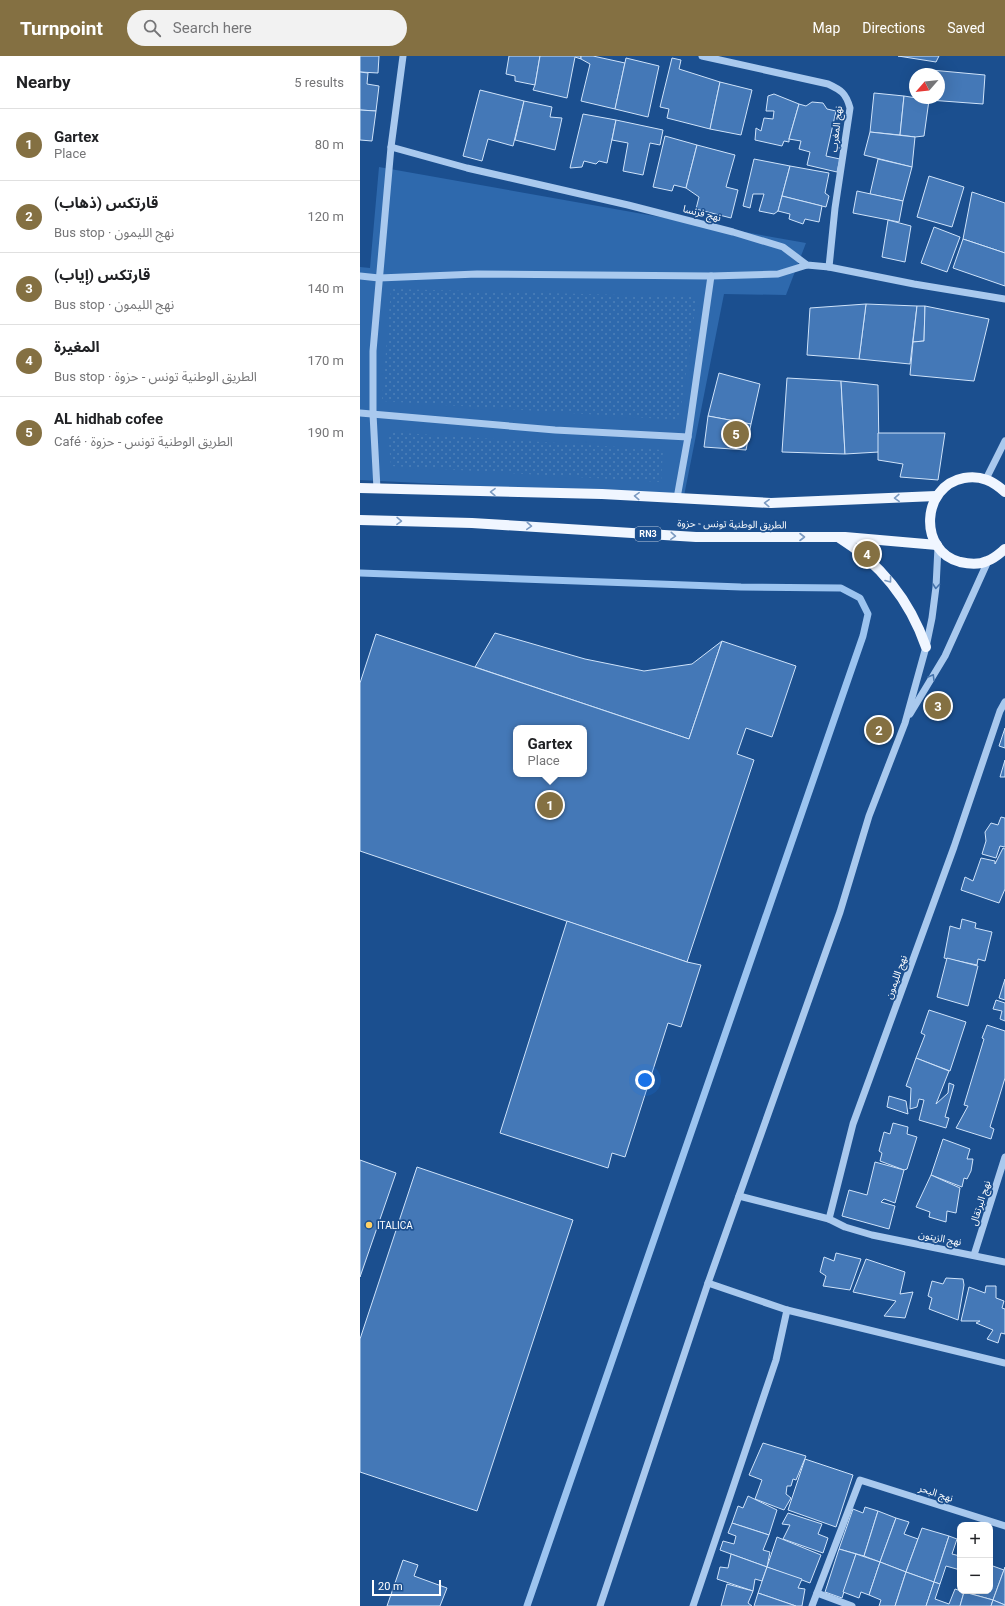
<!DOCTYPE html>
<html lang="en">
<head>
<meta charset="utf-8">
<style>
  :root { --surface:#fff; --page:#f2f2f2; --text:#202124; --muted:#757577; --line:#e0e0e0; --accent:#847042 }
  body { margin:0; font-family:Roboto,"Noto Sans Arabic",sans-serif; background:var(--page); color:var(--text) }
  .controls { position:absolute; right:12px; bottom:12px; display:grid; overflow:hidden; border-radius:8px; box-shadow:0 4px 16px #0002 }
  .controls button { width:36px; height:36px; display:grid; place-items:center; padding:0; border:0; border-bottom:1px solid var(--line); background:var(--surface); color:var(--text); font:20px sans-serif }
  .compass { position:absolute; left:549px; top:12px; width:36px; height:36px; border-radius:50%; background:var(--surface); box-shadow:0 4px 16px #0002; rotate:242deg }
  .scale { position:absolute; left:12px; bottom:10px; width:69px; box-sizing:border-box; padding-left:4px; border:2px solid #fff; border-top:0; font-size:11px; line-height:14px; white-space:nowrap; color:#fff; -webkit-text-stroke:3px #1b4f8f; paint-order:stroke }
  .you { position:absolute; left:285px; top:1024px; width:14px; height:14px; margin:-10px; border:3px solid #fff; border-radius:50%; background:#1a73e8; box-shadow:0 0 0 6px #1a73e833 }
  .badge { display:grid; place-items:center; width:26px; height:26px; border-radius:50%; background:var(--accent); color:#fff; font-size:13px; font-weight:700 }
  .pin { position:absolute; translate:-50% -50%; border:2px solid #fff; box-shadow:0 1px 4px #0006 }
  .popup { position:absolute; left:153px; top:669px; width:74px; height:52px; box-sizing:border-box; display:grid; place-content:center; border-radius:8px; background:var(--surface); filter:drop-shadow(0 1px 3px #0005); font-size:13px; white-space:nowrap; color:var(--muted) }
  .popup b { font-size:15px; color:var(--text) }
  .popup::after { content:''; position:absolute; left:50%; top:100%; margin-left:-8px; border:8px solid transparent; border-top-color:var(--surface) }
  .list { margin:0; padding:0; list-style:none }
  h2 { display:flex; justify-content:space-between; align-items:center; height:52px; margin:0; padding:0 16px; font-size:17px }
  h2 small { font-size:13px; font-weight:400; color:var(--muted) }
  .list li { display:grid; grid-template-columns:26px 1fr auto; gap:12px; align-items:center; box-sizing:border-box; height:72px; padding:0 16px; border-top:1px solid var(--line) }
  .list b { display:block; font-size:15px; white-space:nowrap }
  .list p { margin:0; font-size:13px; white-space:nowrap; color:var(--muted) }
  .list em { font-size:13px; font-style:normal; color:var(--muted) }
  .icon { flex:none; width:22px; height:22px; fill:none; stroke:currentColor; stroke-width:2; stroke-linecap:round; stroke-linejoin:round }
  .map { position:relative; flex:none; width:645px; height:1550px; overflow:hidden }
  header { display:flex; align-items:center; gap:24px; box-sizing:border-box; height:56px; padding:0 20px; background:var(--accent); color:#fff }
  header strong { font-size:19px }
  nav { display:flex; gap:22px; margin-inline-start:auto; font-size:14px }
  .search { width:280px; height:36px; background:var(--page); display:flex; align-items:center; gap:10px; box-sizing:border-box; padding:0 14px; border-radius:22px; color:var(--muted); font-size:15px }
  main { display:flex }
  aside { flex:1; background:var(--surface) }
  .map>svg:first-child { display:block }
  .grass { fill:#2e69ad }
  .garden { fill:url(#garden-dots) }
  .lines { fill:none; stroke-linecap:round; stroke-linejoin:round }
  .stream { stroke:#9cc4f0; stroke-width:7 }
  .building { fill:#4478b7; stroke:#cfe3fa; fill-rule:evenodd }
  .minor { stroke:#a9c9ee; stroke-width:7 }
  .major { stroke:#f0f6ff; stroke-width:10 }
  .oneway { stroke:#7b9ac1 }
  .oneway2 { stroke:#4674ac }
  .poi-dot { fill:#ffd166; stroke:#1b4f8f; stroke-width:1.5 }
  .labels { text-anchor:middle; dominant-baseline:central; stroke-width:3.5; stroke-linejoin:round; paint-order:stroke }
  .shield { fill:#1b4f8f; stroke:#bbcadd; stroke-width:1 }
  .shield-label { font-size:9px; font-weight:bold; fill:#fff }
  .street-label { font-size:10px; fill:#fff; stroke:#1b4f8f }
  .poi-label { font-size:10px; fill:#fff; stroke:#1b4f8f; text-anchor:start }
</style>
</head>
<body>
<header>
<strong>Turnpoint</strong>
<div class="search"><svg class="icon" aria-label="search" viewBox="0 0 24 24"><circle cx="10" cy="10" r="6"/><path d="M15 15l6 6"/></svg>Search here</div>
<nav><a>Map</a><a>Directions</a><a>Saved</a></nav>
</header>
<main>
<aside>
<h2>Nearby<small>5 results</small></h2>
<ul class="list">
<li><span class="badge">1</span><div><b>Gartex</b><p>Place</p></div><em>80 m</em></li>
<li><span class="badge">2</span><div><b>قارتكس (ذهاب)</b><p>Bus stop · نهج الليمون</p></div><em>120 m</em></li>
<li><span class="badge">3</span><div><b>قارتكس (إياب)</b><p>Bus stop · نهج الليمون</p></div><em>140 m</em></li>
<li><span class="badge">4</span><div><b>المغيرة</b><p>Bus stop · الطريق الوطنية تونس - حزوة</p></div><em>170 m</em></li>
<li><span class="badge">5</span><div><b>AL hidhab cofee</b><p>Café · الطريق الوطنية تونس - حزوة</p></div><em>190 m</em></li>
</ul>
</aside>
<div class="map">
<svg width="645" height="1550" viewBox="0 0 645 1550">
  <defs>
    <pattern id="garden-dots" width="8" height="8" patternUnits="userSpaceOnUse"><rect width="8" height="8" fill="#2e69ad"/><path d="M2 2h.1M6 6h.1" fill="none" stroke="#4d80b9" stroke-width="1.8" stroke-linecap="round"/></pattern>
  </defs>
  <rect width="100%" height="100%" fill="#1b4f8f"/>
  <path class="grass" d="M 19,111 L 446,187 L 426,239 L 364,238 L 324,440 L 0,424 L 0,211 L 10,212 Z"/>
  <g class="garden">
    <path d="M 31,233 L 337,241 L 319,364 L 22,345 Z"/>
    <path d="M 28,376 L 303,394 L 301,426 L 31,410 Z"/>
  </g>
  <g class="lines">
    <path class="stream" d="M 0,517 L 381,531 L 481,532 L 500,542 L 508,558 L 503,580 L 167,1550"/>
  </g>
  <g class="building">
    <path d="M 0,0 L 19,0 L 18,17 L 0,16 Z"/>
    <path d="M 149,0 L 180,0 L 175,29 L 155,25 L 155,20 L 146,18 Z"/>
    <path d="M 180,0 L 221,0 L 221,3 L 215,1 L 207,42 L 173,34 L 175,29 Z"/>
    <path d="M 221,0 L 233,0 L 265,7 L 255,53 L 221,45 L 230,8 L 221,3 Z"/>
    <path d="M 538,0 L 579,0 L 576,6 Z"/>
    <path d="M 266,2 L 299,10 L 288,61 L 255,53 Z"/>
    <path d="M 312,2 L 321,4 L 319,13 L 360,26 L 350,73 L 307,62 L 309,53 L 300,51 Z"/>
    <path d="M 571,14 L 625,19 L 623,48 L 569,44 L 569,42 L 579,42 L 579,18 L 571,18 Z"/>
    <path d="M 0,16 L 8,17 L 7,28 L 19,30 L 16,55 L 0,54 Z"/>
    <path d="M 360,26 L 392,34 L 381,79 L 350,73 Z"/>
    <path d="M 120,34 L 164,45 L 153,90 L 128,83 L 122,105 L 103,100 Z"/>
    <path d="M 514,37 L 544,40 L 540,79 L 510,76 Z"/>
    <path d="M 414,38 L 439,48 L 429,83 L 429,86 L 424,85 L 422,90 L 395,84 L 396,72 L 401,75 L 404,62 L 413,63 L 414,55 L 406,55 L 408,40 Z"/>
    <path d="M 544,40 L 569,44 L 564,80 L 555,81 L 540,79 Z"/>
    <path d="M 164,45 L 192,51 L 190,61 L 202,62 L 195,94 L 155,84 Z"/>
    <path d="M 452,46 L 463,47 L 467,53 L 476,55 L 466,100 L 480,103 L 477,116 L 447,109 L 450,96 L 439,93 L 441,85 L 429,83 L 439,48 L 446,50 Z"/>
    <path d="M 0,54 L 16,55 L 12,85 L 0,84 Z"/>
    <path d="M 223,58 L 256,64 L 247,107 L 239,105 L 236,108 L 224,105 L 222,111 L 210,112 Z"/>
    <path d="M 256,64 L 303,74 L 300,89 L 290,87 L 283,119 L 263,115 L 268,87 L 252,84 Z"/>
    <path d="M 510,76 L 555,81 L 552,111 L 504,99 Z"/>
    <path d="M 305,80 L 337,89 L 326,132 L 314,129 L 312,135 L 293,131 Z"/>
    <path d="M 337,89 L 375,99 L 366,131 L 378,134 L 371,162 L 336,153 L 339,141 L 326,132 Z"/>
    <path d="M 394,103 L 430,110 L 418,155 L 414,158 L 399,155 L 404,138 L 393,138 L 390,152 L 383,150 Z"/>
    <path d="M 518,103 L 552,111 L 543,145 L 510,138 Z"/>
    <path d="M 430,110 L 469,117 L 465,137 L 469,140 L 466,151 L 422,140 Z"/>
    <path d="M 569,120 L 604,131 L 592,171 L 557,161 Z"/>
    <path d="M 497,135 L 543,145 L 539,166 L 493,157 Z"/>
    <path d="M 612,136 L 645,147 L 645,197 L 603,183 Z"/>
    <path d="M 422,140 L 462,150 L 459,166 L 445,163 L 443,168 L 429,163 L 430,158 L 418,155 Z"/>
    <path d="M 528,164 L 551,170 L 545,206 L 522,201 Z"/>
    <path d="M 574,171 L 600,181 L 587,216 L 561,207 Z"/>
    <path d="M 603,183 L 645,197 L 645,230 L 593,212 Z"/>
    <path d="M 506,248 L 557,250 L 550,308 L 499,303 Z"/>
    <path d="M 506,248 L 499,303 L 447,299 L 450,252 Z"/>
    <path d="M 557,250 L 565,250 L 564,285 L 553,286 Z"/>
    <path d="M 565,250 L 629,263 L 614,325 L 550,319 L 553,286 L 564,285 Z"/>
    <path d="M 359,317 L 400,328 L 391,368 L 348,360 Z"/>
    <path d="M 427,322 L 481,325 L 485,398 L 422,396 Z"/>
    <path d="M 481,325 L 518,329 L 519,396 L 485,398 Z"/>
    <path d="M 348,360 L 391,368 L 386,394 L 344,391 Z"/>
    <path d="M 518,377 L 585,377 L 578,424 L 540,421 L 543,408 L 518,404 Z"/>
    <path d="M 135,577 L 225,603 L 284,615 L 332,608 L 362,585 L 329,683 L 115,611 Z"/>
    <path d="M 16,578 L 329,683 L 362,585 L 436,610 L 412,681 L 386,672 L 377,698 L 394,704 L 327,906 L 0,795 L 0,627 ZM 156,672 L 224,672 L 224,718 L 156,718 Z"/>
    <path d="M 645,672 L 645,692 L 639,690 Z"/>
    <path d="M 645,704 L 645,721 L 640,721 Z"/>
    <path d="M 641,761 L 645,762 L 645,791 L 640,790 L 636,802 L 622,798 L 626,785 L 625,776 L 631,767 L 638,769 Z"/>
    <path d="M 643,792 L 645,793 L 645,833 L 639,847 L 601,834 L 605,821 L 613,825 L 621,802 L 635,805 L 635,808 Z"/>
    <path d="M 602,863 L 616,867 L 615,872 L 632,876 L 625,905 L 618,903 L 617,909 L 584,902 L 590,870 L 600,873 Z"/>
    <path d="M 207,865 L 327,906 L 341,909 L 321,971 L 308,967 L 265,1101 L 252,1097 L 248,1112 L 140,1077 Z"/>
    <path d="M 587,902 L 618,910 L 608,950 L 577,941 Z"/>
    <path d="M 645,923 L 645,944 L 639,942 Z"/>
    <path d="M 636,944 L 645,947 L 645,965 L 640,963 L 642,955 L 633,953 Z"/>
    <path d="M 569,954 L 606,966 L 590,1015 L 556,1002 L 565,979 L 561,977 Z"/>
    <path d="M 627,969 L 645,975 L 645,1022 L 630,1071 L 634,1073 L 631,1083 L 596,1072 L 608,1050 L 604,1049 L 624,983 L 622,982 Z"/>
    <path d="M 556,1002 L 589,1015 L 576,1048 L 588,1037 L 589,1027 L 594,1029 L 585,1061 L 589,1062 L 586,1072 L 559,1064 L 564,1044 L 559,1043 L 557,1051 L 550,1053 L 551,1032 L 546,1030 Z"/>
    <path d="M 529,1040 L 546,1045 L 548,1058 L 527,1051 Z"/>
    <path d="M 533,1067 L 548,1071 L 547,1078 L 557,1081 L 547,1113 L 544,1114 L 520,1105 L 522,1097 L 519,1095 L 524,1076 L 530,1078 Z"/>
    <path d="M 583,1083 L 610,1093 L 607,1103 L 613,1103 L 611,1115 L 607,1123 L 604,1122 L 602,1131 L 571,1119 Z"/>
    <path d="M 0,1104 L 36,1117 L 0,1221 Z"/>
    <path d="M 515,1106 L 544,1114 L 535,1147 L 524,1143 L 521,1146 L 535,1150 L 529,1173 L 482,1160 L 489,1134 L 507,1139 Z"/>
    <path d="M 57,1111 L 213,1164 L 117,1455 L 0,1416 L 0,1283 Z"/>
    <path d="M 571,1119 L 600,1132 L 596,1157 L 587,1155 L 586,1166 L 569,1161 L 570,1156 L 556,1151 Z"/>
    <path d="M 476,1197 L 501,1203 L 490,1234 L 463,1230 L 466,1220 L 460,1216 L 464,1201 L 474,1205 Z"/>
    <path d="M 506,1203 L 545,1216 L 540,1238 L 553,1236 L 545,1262 L 524,1260 L 536,1245 L 493,1236 Z"/>
    <path d="M 586,1222 L 603,1223 L 604,1229 L 598,1264 L 569,1253 L 572,1242 L 568,1240 L 572,1225 L 583,1228 Z"/>
    <path d="M 626,1230 L 636,1230 L 636,1242 L 644,1245 L 642,1252 L 645,1253 L 645,1278 L 641,1277 L 638,1287 L 627,1283 L 633,1274 L 616,1267 L 620,1265 L 601,1265 L 609,1231 L 625,1237 Z"/>
    <path d="M 403,1387 L 446,1400 L 436,1424 L 433,1423 L 431,1430 L 427,1430 L 426,1438 L 431,1442 L 424,1454 L 395,1443 L 402,1424 L 389,1419 Z"/>
    <path d="M 445,1403 L 493,1419 L 476,1471 L 428,1454 Z"/>
    <path d="M 388,1440 L 417,1454 L 409,1479 L 372,1467 L 378,1450 L 383,1452 Z"/>
    <path d="M 505,1451 L 518,1455 L 504,1500 L 479,1493 L 493,1453 L 503,1457 Z"/>
    <path d="M 518,1455 L 536,1462 L 520,1506 L 504,1500 Z"/>
    <path d="M 428,1457 L 462,1468 L 458,1478 L 468,1482 L 463,1497 L 423,1483 L 430,1469 L 422,1468 Z"/>
    <path d="M 536,1462 L 549,1466 L 544,1478 L 558,1483 L 546,1516 L 520,1506 Z"/>
    <path d="M 372,1467 L 409,1479 L 403,1494 L 410,1496 L 407,1511 L 360,1494 L 363,1485 L 374,1488 L 376,1480 L 368,1477 Z"/>
    <path d="M 562,1472 L 589,1480 L 574,1526 L 546,1516 Z"/>
    <path d="M 589,1480 L 597,1483 L 592,1498 L 600,1500 L 600,1514 L 586,1510 L 580,1528 L 574,1526 Z"/>
    <path d="M 417,1481 L 461,1499 L 450,1527 L 407,1511 Z"/>
    <path d="M 479,1493 L 496,1498 L 482,1542 L 465,1536 Z"/>
    <path d="M 371,1498 L 407,1511 L 402,1525 L 395,1523 L 393,1535 L 357,1523 L 360,1511 L 368,1512 Z"/>
    <path d="M 496,1498 L 520,1506 L 509,1539 L 501,1536 L 499,1542 L 483,1536 Z"/>
    <path d="M 43,1504 L 58,1509 L 54,1520 L 87,1532 L 80,1550 L 27,1550 Z"/>
    <path d="M 520,1506 L 546,1516 L 535,1550 L 519,1550 L 521,1544 L 509,1539 Z"/>
    <path d="M 630,1509 L 644,1514 L 633,1544 L 604,1536 L 604,1535 L 630,1535 Z"/>
    <path d="M 407,1511 L 442,1523 L 438,1532 L 445,1533 L 442,1550 L 436,1550 L 398,1537 Z"/>
    <path d="M 645,1511 L 645,1549 L 633,1544 Z"/>
    <path d="M 546,1516 L 574,1526 L 566,1550 L 535,1550 Z"/>
    <path d="M 574,1526 L 580,1528 L 575,1543 L 589,1548 L 595,1533 L 604,1536 L 600,1550 L 566,1550 Z"/>
    <path d="M 367,1528 L 393,1535 L 388,1547 L 392,1550 L 361,1550 Z"/>
    <path d="M 604,1536 L 633,1544 L 631,1550 L 600,1550 Z"/>
    <path d="M 398,1537 L 436,1550 L 394,1550 Z"/>
    <path d="M 633,1544 L 645,1549 L 645,1550 L 631,1550 Z"/>
  </g>
  <g class="lines">
    <g class="minor">
      <path d="M 342,0 L 468,28 C 481,34 486,37 490,52 L 475,152 L 469,211"/>
      <path d="M 31,91 L 107,112 L 268,149 L 373,176 L 423,191 L 447,209 L 469,211 L 554,228 L 645,243"/>
      <path d="M 0,220 L 19,222 L 117,218 L 351,220 L 418,218 L 447,209"/>
      <path d="M 0,357 L 195,374 L 328,381 L 351,220"/>
      <path d="M 626,423 L 645,385"/>
      <path d="M 17,433 L 13,358 L 13,295 L 31,91 L 43,0"/>
      <path d="M 317,442 L 328,381"/>
      <path d="M 645,646 L 640,655 L 594,791 L 493,1068 L 469,1163 L 485,1171 L 512,1179 L 645,1206"/>
      <path d="M 550,658 L 585,600 L 628,505"/>
      <path d="M 379,1140 L 469,1163"/>
      <path d="M 614,1199 L 645,1101"/>
      <path d="M 348,1227 L 427,1254 L 645,1307"/>
      <path d="M 457,1537 L 492,1550"/>
      <path d="M 240,1550 L 348,1227 L 480,856 L 509,760 L 545,667 L 566,591 L 572,562 L 576,531 L 578,491"/>
      <path d="M 333,1550 L 416,1304 L 427,1254"/>
      <path d="M 452,1550 L 500,1424 L 645,1470"/>
    </g>
    <g class="major">
      <path d="M 0,432 L 242,438 L 411,447 L 576,440"/>
      <path d="M 645,436 C 633,425 621,419 604,422 C 561,430 558,495 600,506 C 609,508 619,509 627,505 C 634,503 640,497 645,493"/>
      <path d="M 0,464 L 112,467 L 336,481 L 485,481 L 577,489"/>
      <path d="M 478,481 C 520,507 550,545 566,591"/>
    </g>
  </g>
  <defs><path id="oneway-chevron" d="M-2-3.5L2.5 0L-2 3.5" fill="none" stroke-width="1.6" stroke-linecap="round" stroke-linejoin="round"/></defs>
  <g class="oneway">
    <use href="#oneway-chevron" transform="translate(133 436) rotate(-179)"/>
    <use href="#oneway-chevron" transform="translate(277 440) rotate(-177)"/>
    <use href="#oneway-chevron" transform="translate(537 442) rotate(178)"/>
    <use href="#oneway-chevron" transform="translate(407 447) rotate(-178)"/>
    <use href="#oneway-chevron" transform="translate(39 465) rotate(1)"/>
    <use href="#oneway-chevron" transform="translate(169 470) rotate(4)"/>
    <use href="#oneway-chevron" transform="translate(313 480) rotate(4)"/>
    <use href="#oneway-chevron" transform="translate(442 481)"/>
    <use href="#oneway-chevron" transform="translate(529 524) rotate(53)"/>
  </g>
  <g class="oneway2">
    <use href="#oneway-chevron" transform="translate(576 530) rotate(95)"/>
    <use href="#oneway-chevron" transform="translate(572 621) rotate(-59)"/>
  </g>
  <circle class="poi-dot" cx="9" cy="1169" r="4"/>
  <g class="labels">
    <rect class="shield" x="275" y="471" width="26" height="14" rx="3"/>
    <g class="shield-label">
      <text x="288" y="478">RN3</text>
    </g>
    <g class="street-label">
      <text transform="translate(476 73) rotate(-84)">نهج المغرب</text>
      <text transform="translate(342 157) rotate(14)">نهج فرنسا</text>
      <text transform="translate(372 468) rotate(1)">الطريق الوطنية تونس - حزوة</text>
      <text transform="translate(536 921) rotate(-70)">نهج الليمون</text>
      <text transform="translate(620 1147) rotate(-72)">نهج البرتقال</text>
      <text transform="translate(580 1182) rotate(11)">نهج الزيتون</text>
      <text transform="translate(576 1437) rotate(18)">نهج البحر</text>
    </g>
    <g class="poi-label">
      <text x="17" y="1169">ITALICA</text>
    </g>
  </g>
</svg>
<div class="controls">
<button>+</button>
<button>−</button>
</div>
<svg class="compass" viewBox="-18 -18 36 36"><path d="M0-13l5 13h-10z" fill="#e53935"/><path d="M0 13l5-13h-10z" fill="#757577"/></svg>
<div class="scale">20 m</div>
<div class="you"></div>
<div class="pin badge" style="left:190px;top:749px">1</div>
<div class="popup"><b>Gartex</b>Place</div>
<div class="pin badge" style="left:519px;top:674px">2</div>
<div class="pin badge" style="left:578px;top:650px">3</div>
<div class="pin badge" style="left:507px;top:498px">4</div>
<div class="pin badge" style="left:376px;top:378px">5</div>
</div>
</main>
</body>
</html>
